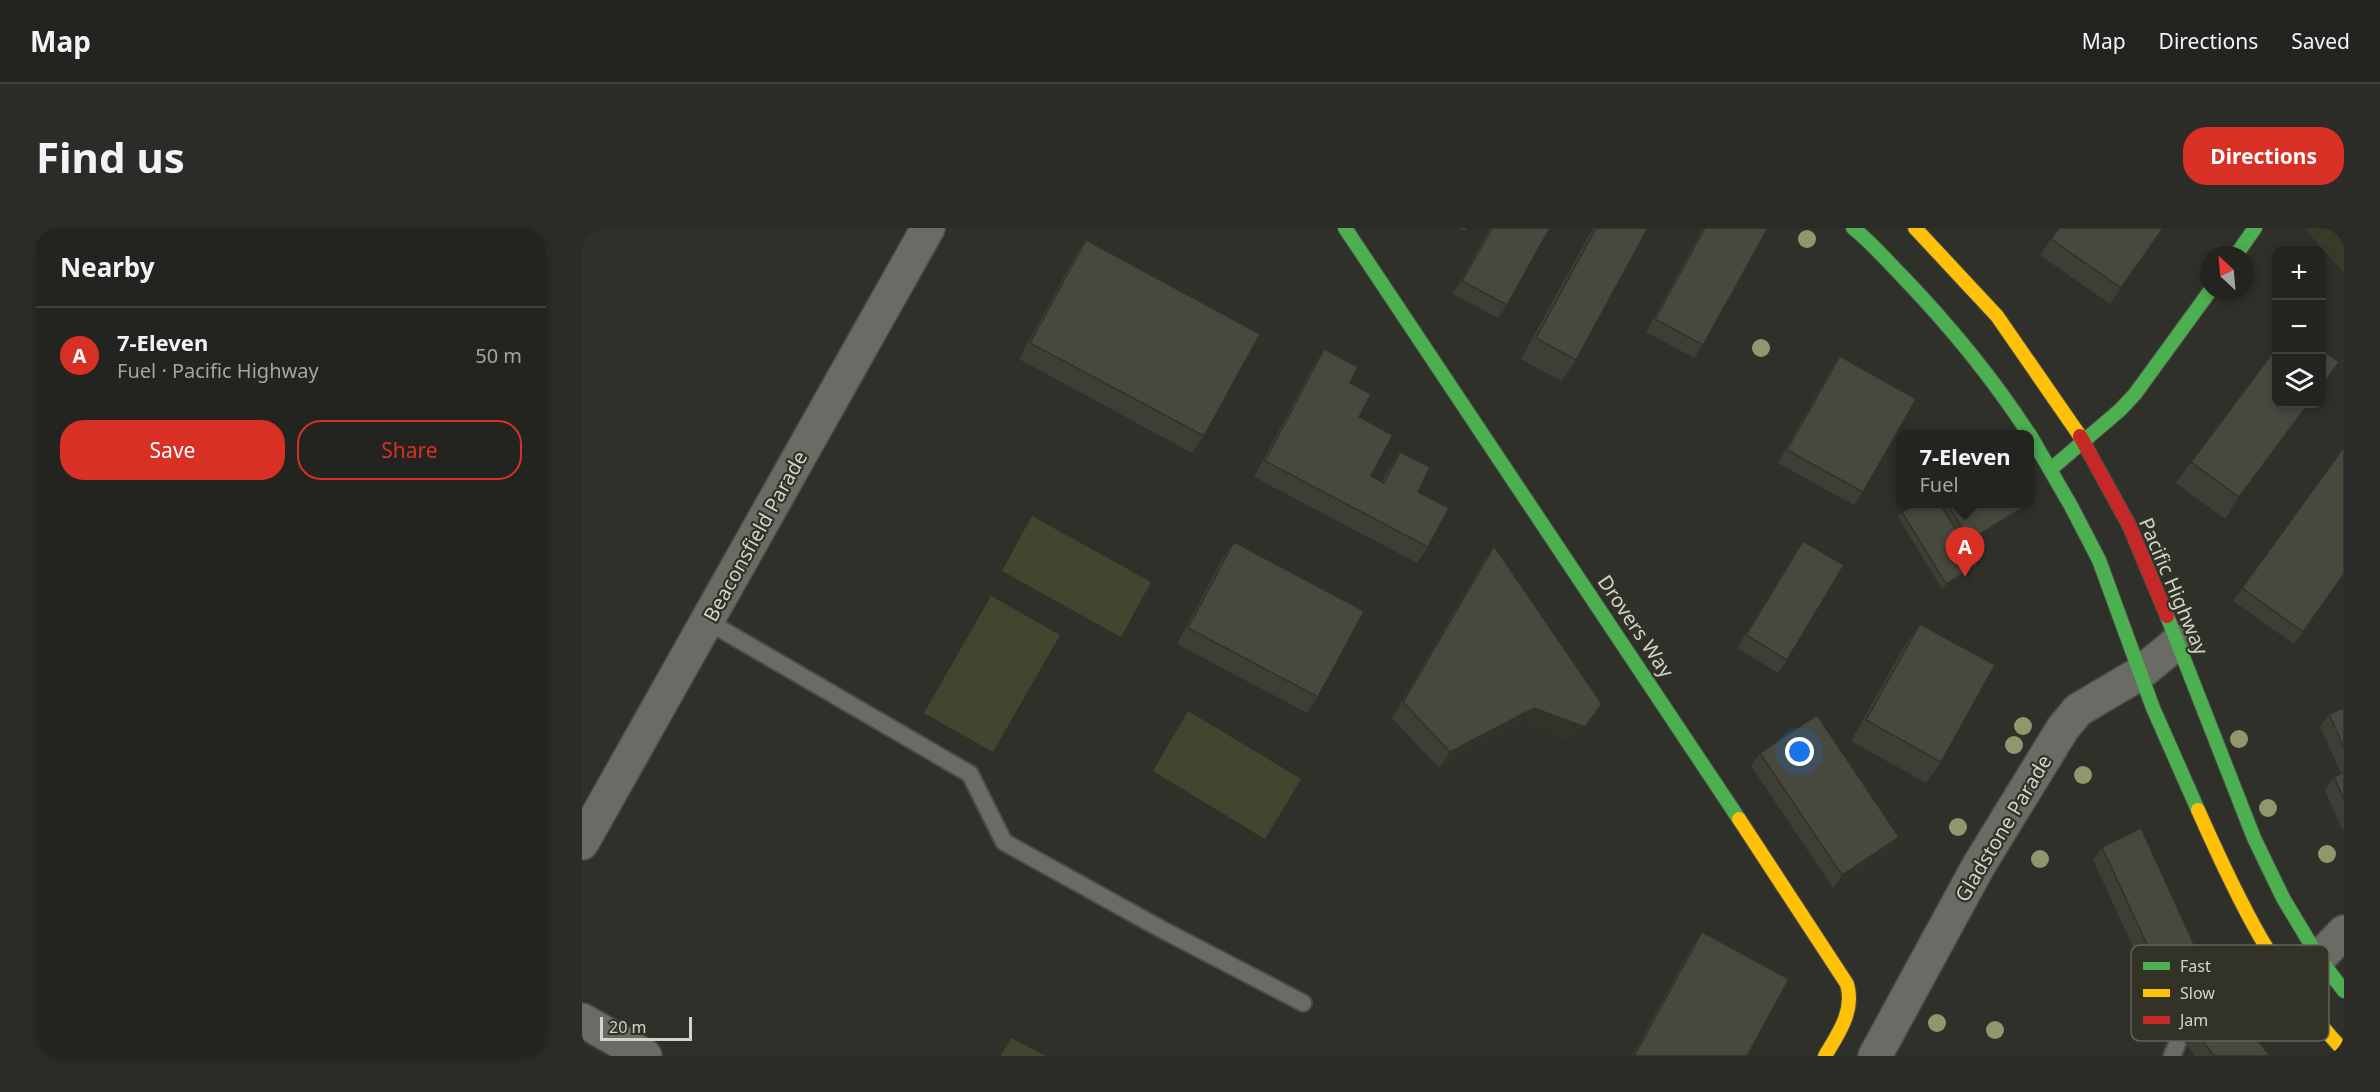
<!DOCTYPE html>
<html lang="en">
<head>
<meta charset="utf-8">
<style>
  :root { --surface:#23241f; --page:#2b2c28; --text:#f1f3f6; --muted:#a3a4a4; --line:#40413d; --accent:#d93025 }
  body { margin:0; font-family:"Noto Sans",sans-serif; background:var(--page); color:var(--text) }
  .controls { position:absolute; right:18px; top:18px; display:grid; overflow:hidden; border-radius:12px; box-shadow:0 3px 9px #0003 }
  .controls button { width:54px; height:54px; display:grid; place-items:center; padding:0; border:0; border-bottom:2px solid var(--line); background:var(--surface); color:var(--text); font:30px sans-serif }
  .compass { position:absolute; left:1618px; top:18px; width:54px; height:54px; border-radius:50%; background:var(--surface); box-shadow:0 3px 9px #0003; rotate:334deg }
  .scale { position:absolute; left:18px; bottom:15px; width:92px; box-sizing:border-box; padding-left:6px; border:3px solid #d2d3cb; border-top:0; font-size:16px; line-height:21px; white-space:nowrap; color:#d2d3cb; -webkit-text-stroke:4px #323326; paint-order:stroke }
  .you { position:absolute; left:1218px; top:524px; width:21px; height:21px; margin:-15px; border:4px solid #fff; border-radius:50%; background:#1a73e8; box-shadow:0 0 0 9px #1a73e833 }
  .badge { display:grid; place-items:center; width:39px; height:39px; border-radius:50%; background:var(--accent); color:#fff; font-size:20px; font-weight:700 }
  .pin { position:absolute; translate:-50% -50px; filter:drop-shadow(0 2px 3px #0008) }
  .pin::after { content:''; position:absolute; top:32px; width:21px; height:18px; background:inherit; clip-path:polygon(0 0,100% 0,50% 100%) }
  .popup { position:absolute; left:1314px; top:202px; width:138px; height:78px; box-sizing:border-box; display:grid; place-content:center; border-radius:12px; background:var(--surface); filter:drop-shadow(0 2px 4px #0005); font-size:20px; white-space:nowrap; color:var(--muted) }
  .popup b { font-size:22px; color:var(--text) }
  .popup::after { content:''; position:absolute; left:50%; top:100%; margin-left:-12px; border:12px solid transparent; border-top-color:var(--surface) }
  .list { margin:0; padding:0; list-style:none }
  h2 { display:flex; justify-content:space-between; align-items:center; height:78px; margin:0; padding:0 24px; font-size:26px }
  h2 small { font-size:20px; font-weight:400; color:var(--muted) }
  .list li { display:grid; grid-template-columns:39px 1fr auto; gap:18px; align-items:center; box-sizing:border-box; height:96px; padding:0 24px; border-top:2px solid var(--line) }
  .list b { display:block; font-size:22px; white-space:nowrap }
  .list p { margin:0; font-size:20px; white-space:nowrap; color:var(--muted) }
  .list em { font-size:20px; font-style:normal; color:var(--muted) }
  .actions { display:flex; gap:12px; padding:18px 24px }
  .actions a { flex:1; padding:14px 0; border:2px solid var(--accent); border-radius:24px; text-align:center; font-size:21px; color:var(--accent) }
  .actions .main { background:var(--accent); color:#fff }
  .icon { flex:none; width:33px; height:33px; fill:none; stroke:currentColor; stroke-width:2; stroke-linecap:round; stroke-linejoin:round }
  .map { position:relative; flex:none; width:1762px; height:828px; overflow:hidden; border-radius:24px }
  header { display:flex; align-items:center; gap:36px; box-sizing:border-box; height:84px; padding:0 30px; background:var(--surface); border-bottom:2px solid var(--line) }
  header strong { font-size:28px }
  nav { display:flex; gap:33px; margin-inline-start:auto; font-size:21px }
  .intro { display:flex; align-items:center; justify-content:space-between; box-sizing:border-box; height:144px; padding:0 36px }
  h1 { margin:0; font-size:42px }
  .button { padding:15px 27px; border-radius:24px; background:var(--accent); color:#fff; font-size:21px; font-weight:700 }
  main { display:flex; gap:36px; padding:0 36px }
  aside { flex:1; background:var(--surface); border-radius:24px; box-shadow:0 3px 9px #0003 }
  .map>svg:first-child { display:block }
  .built { fill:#393b29 }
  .green { fill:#43462f }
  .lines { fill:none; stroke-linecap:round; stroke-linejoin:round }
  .lane-casing { stroke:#4b4c47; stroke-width:20 }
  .street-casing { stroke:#4b4c47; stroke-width:36 }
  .fast-casing { stroke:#4b4c47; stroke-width:16 }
  .slow-casing { stroke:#4b4c47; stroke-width:16 }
  .jam-casing { stroke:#4b4c47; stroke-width:16 }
  .lane { stroke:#6a6b65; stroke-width:16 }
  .street { stroke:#6a6b65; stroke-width:33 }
  .fast { stroke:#4caf50; stroke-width:14 }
  .slow { stroke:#ffc107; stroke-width:14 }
  .jam { stroke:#c62828; stroke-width:14 }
  .rail-casing { stroke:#6d6e69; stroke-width:7 }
  .rail { stroke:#323326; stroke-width:4.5; stroke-dasharray:14; stroke-linecap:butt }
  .tree { fill:#91976c }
  .wall { fill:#3d3e35 }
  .shaded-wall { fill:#32322b }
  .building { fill:#47483e; stroke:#32322b; stroke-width:1.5 }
  .labels { text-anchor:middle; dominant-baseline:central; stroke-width:4.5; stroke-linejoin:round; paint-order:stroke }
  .street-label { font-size:20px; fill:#d2d3cb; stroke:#323326 }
  .key { fill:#323326; stroke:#626358; stroke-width:1.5 }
  .key-label { font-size:16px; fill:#d2d3cb }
</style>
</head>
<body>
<header>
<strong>Map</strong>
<nav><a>Map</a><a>Directions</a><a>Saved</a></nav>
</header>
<div class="intro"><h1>Find us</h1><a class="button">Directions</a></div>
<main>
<aside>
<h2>Nearby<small></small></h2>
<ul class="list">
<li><span class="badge">A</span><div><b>7-Eleven</b><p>Fuel · Pacific Highway</p></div><em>50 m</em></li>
</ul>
<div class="actions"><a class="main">Save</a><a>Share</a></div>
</aside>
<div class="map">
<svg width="1762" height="828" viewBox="0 0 1762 828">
  <rect width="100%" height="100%" fill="#2f3029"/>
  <path class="built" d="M 1722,0 L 1762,0 L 1762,45 Z"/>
  <g class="green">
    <path d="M 450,288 L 569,354 L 539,409 L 420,343 Z"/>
    <path d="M 409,368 L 478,407 L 411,524 L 342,485 Z"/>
    <path d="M 606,483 L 719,551 L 683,611 L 571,543 Z"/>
    <path d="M 429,810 L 464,828 L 419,828 Z"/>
  </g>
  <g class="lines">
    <g class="lane-casing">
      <g id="lane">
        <path d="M 125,393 L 388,546 L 422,614 L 579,701 L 721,775"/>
        <path d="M 1630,777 L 1690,735"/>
        <path d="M 1590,828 L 1598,809"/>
      </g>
    </g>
    <g class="street-casing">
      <g id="street">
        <path d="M 0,615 L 346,0"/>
        <path d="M 1737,730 L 1762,704"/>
        <path d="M 0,792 L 63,828"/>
        <path d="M 1293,828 L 1397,637 L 1481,500 L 1496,482 L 1557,446 L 1596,414"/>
      </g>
    </g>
    <g class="fast-casing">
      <g id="fast">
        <path d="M 763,0 L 1157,591"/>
        <path d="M 1271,0 C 1289,14 1304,32 1320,48 C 1367,97 1410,149 1447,206"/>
        <path d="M 1654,27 L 1673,0"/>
        <path d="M 1448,207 L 1489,278 L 1517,332 L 1571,480 L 1616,582"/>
        <path d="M 1469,241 L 1538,182 L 1553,166 L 1628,63"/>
        <path d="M 1585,388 L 1672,610 L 1701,670 L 1737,730 L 1762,763"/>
      </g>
    </g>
    <g class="slow-casing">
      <g id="slow">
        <path d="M 1333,0 L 1415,88 L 1498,208"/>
        <path d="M 1616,582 C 1656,672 1693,750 1762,823"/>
        <path d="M 1157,591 L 1265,756 C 1273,783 1256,806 1243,828"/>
      </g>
    </g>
    <g class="jam-casing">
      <path id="jam" d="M 1498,208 L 1547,297 L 1585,388"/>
    </g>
    <use href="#lane" class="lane"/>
    <use href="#street" class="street"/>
    <use href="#fast" class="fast"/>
    <use href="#slow" class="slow"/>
    <use href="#jam" class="jam"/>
    <g class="rail-casing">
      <path id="rail" d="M 1759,0 L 1762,3"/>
    </g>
    <use href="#rail" class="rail"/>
  </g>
  <g class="tree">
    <circle cx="1225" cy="11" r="9"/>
    <circle cx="1179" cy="120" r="9"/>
    <circle cx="1441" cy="498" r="9"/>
    <circle cx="1657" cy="511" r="9"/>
    <circle cx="1432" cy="517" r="9"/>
    <circle cx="1501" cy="547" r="9"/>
    <circle cx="1686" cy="580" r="9"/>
    <circle cx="1376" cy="599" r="9"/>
    <circle cx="1745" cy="626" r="9"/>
    <circle cx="1458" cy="631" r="9"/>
    <circle cx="1355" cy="795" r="9"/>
    <circle cx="1413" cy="802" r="9"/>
  </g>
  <g class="wall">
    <path d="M 877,0 L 885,0 L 883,3 Z"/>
    <path d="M 908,0 L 968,0 L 925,77 L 916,90 L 871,66 Z"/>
    <path d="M 1011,0 L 1066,0 L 994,132 L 979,153 L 939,131 Z"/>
    <path d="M 1121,0 L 1186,0 L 1121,117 L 1112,130 L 1064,104 Z"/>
    <path d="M 1477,0 L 1581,0 L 1528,76 L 1458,27 Z"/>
    <path d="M 504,12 L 622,208 L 610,225 L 437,131 L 493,28 Z"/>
    <path d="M 742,121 L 768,155 L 777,189 L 789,248 L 800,254 L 807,240 L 818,224 L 836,264 L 846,319 L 835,335 L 672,249 L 731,138 Z"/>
    <path d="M 1258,128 L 1281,264 L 1272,277 L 1196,235 L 1249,141 Z"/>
    <path d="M 1727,176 L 1643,291 L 1594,255 L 1609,234 Z"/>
    <path d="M 1762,219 L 1762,347 L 1712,416 L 1651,373 Z"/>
    <path d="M 1359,276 L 1447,276 L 1444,280 L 1384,317 Z"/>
    <path d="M 1320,284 L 1396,337 L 1392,341 L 1360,361 L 1316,289 Z"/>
    <path d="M 1221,313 L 1205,432 L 1196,445 L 1155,420 L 1212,326 Z"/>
    <path d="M 652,314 L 736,469 L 725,485 L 595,416 L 640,331 Z"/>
    <path d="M 912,318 L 1020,476 L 992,515 L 940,496 L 857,540 L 810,490 L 901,334 Z"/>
    <path d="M 1338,396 L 1359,534 L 1344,555 L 1269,513 L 1323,417 Z"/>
    <path d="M 1762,480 L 1762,601 L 1760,602 L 1743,562 L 1752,549 L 1759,545 L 1738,499 L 1747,486 Z"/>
    <path d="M 1178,525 L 1317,609 L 1308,622 L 1251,660 L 1169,538 Z"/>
    <path d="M 1520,619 L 1627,749 L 1688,828 L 1613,828 L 1583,788 L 1511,632 Z"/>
    <path d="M 1120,704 L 1165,828 L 1050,828 L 1109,720 Z"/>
  </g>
  <g class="shaded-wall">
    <path d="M 1726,176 L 1727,176 L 1643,291 L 1657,269 Z"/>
    <path d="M 1447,276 L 1444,280 L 1384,317 L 1388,312 Z"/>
    <path d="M 1396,337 L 1392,341 L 1360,361 L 1364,356 Z"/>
    <path d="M 1020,476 L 992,515 L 940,496 L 857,540 L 868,524 L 952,480 Z"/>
    <path d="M 1317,609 L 1308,622 L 1251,660 L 1260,647 Z"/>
  </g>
  <g class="building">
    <path d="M 910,0 L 968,0 L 925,77 L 880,53 Z"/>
    <path d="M 1014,0 L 1066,0 L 994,132 L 954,110 Z"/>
    <path d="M 1123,0 L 1186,0 L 1121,117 L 1073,91 Z"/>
    <path d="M 1477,0 L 1581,0 L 1539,60 L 1469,11 Z"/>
    <path d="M 504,12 L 678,106 L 622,208 L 448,115 Z"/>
    <path d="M 1695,119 L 1695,176 L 1726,176 L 1657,269 L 1609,234 Z"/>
    <path d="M 742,121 L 776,139 L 768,155 L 789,166 L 777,189 L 811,207 L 789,248 L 802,255 L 818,224 L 848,239 L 836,264 L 867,280 L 846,319 L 683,233 Z"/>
    <path d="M 1740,122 L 1757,134 L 1740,158 Z"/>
    <path d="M 1258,128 L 1334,171 L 1281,264 L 1205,222 Z"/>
    <path d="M 1762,219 L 1762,346 L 1721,404 L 1660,360 Z"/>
    <path d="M 1334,276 L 1358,276 L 1396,337 L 1364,356 L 1320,284 Z"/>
    <path d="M 1365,276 L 1447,276 L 1388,312 Z"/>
    <path d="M 1221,313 L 1262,337 L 1205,432 L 1164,407 Z"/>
    <path d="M 652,314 L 782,383 L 736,469 L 606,400 Z"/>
    <path d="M 912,318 L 1020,476 L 1003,499 L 952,480 L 868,524 L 821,474 Z"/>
    <path d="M 1338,396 L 1413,437 L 1359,534 L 1284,492 Z"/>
    <path d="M 1762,480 L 1762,519 L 1747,486 Z"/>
    <path d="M 1235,487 L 1317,609 L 1260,647 L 1178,525 Z"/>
    <path d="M 1762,544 L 1762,572 L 1752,549 Z"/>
    <path d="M 1559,600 L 1627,749 L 1688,828 L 1632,828 L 1592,775 L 1520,619 Z"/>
    <path d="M 1120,704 L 1207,751 L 1165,828 L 1052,828 Z"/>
  </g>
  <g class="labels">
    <g class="street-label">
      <text transform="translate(173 308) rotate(-61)">Beaconsfield Parade</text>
      <text transform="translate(1592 358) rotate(67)">Pacific Highway</text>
      <text transform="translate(1054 398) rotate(56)">Drovers Way</text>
      <text transform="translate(1421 600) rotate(-59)">Gladstone Parade</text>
    </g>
  </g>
  <rect x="1549" y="717" width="198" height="96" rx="9" class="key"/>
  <rect x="1561" y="734" width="27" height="8" fill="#4caf50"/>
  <rect x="1561" y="761" width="27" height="8" fill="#ffc107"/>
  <rect x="1561" y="788" width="27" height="8" fill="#c62828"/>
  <g class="key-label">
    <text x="1598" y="744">Fast</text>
    <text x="1598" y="771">Slow</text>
    <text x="1598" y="798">Jam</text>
  </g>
</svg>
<div class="controls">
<button>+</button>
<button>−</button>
<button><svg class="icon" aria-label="layers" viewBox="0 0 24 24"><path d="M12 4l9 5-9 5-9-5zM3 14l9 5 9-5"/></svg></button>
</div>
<svg class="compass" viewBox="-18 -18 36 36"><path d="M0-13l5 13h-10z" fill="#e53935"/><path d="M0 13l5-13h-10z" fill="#a3a4a4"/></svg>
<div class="scale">20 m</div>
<div class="you"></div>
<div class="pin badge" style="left:1383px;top:349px">A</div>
<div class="popup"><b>7-Eleven</b>Fuel</div>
</div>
</main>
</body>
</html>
